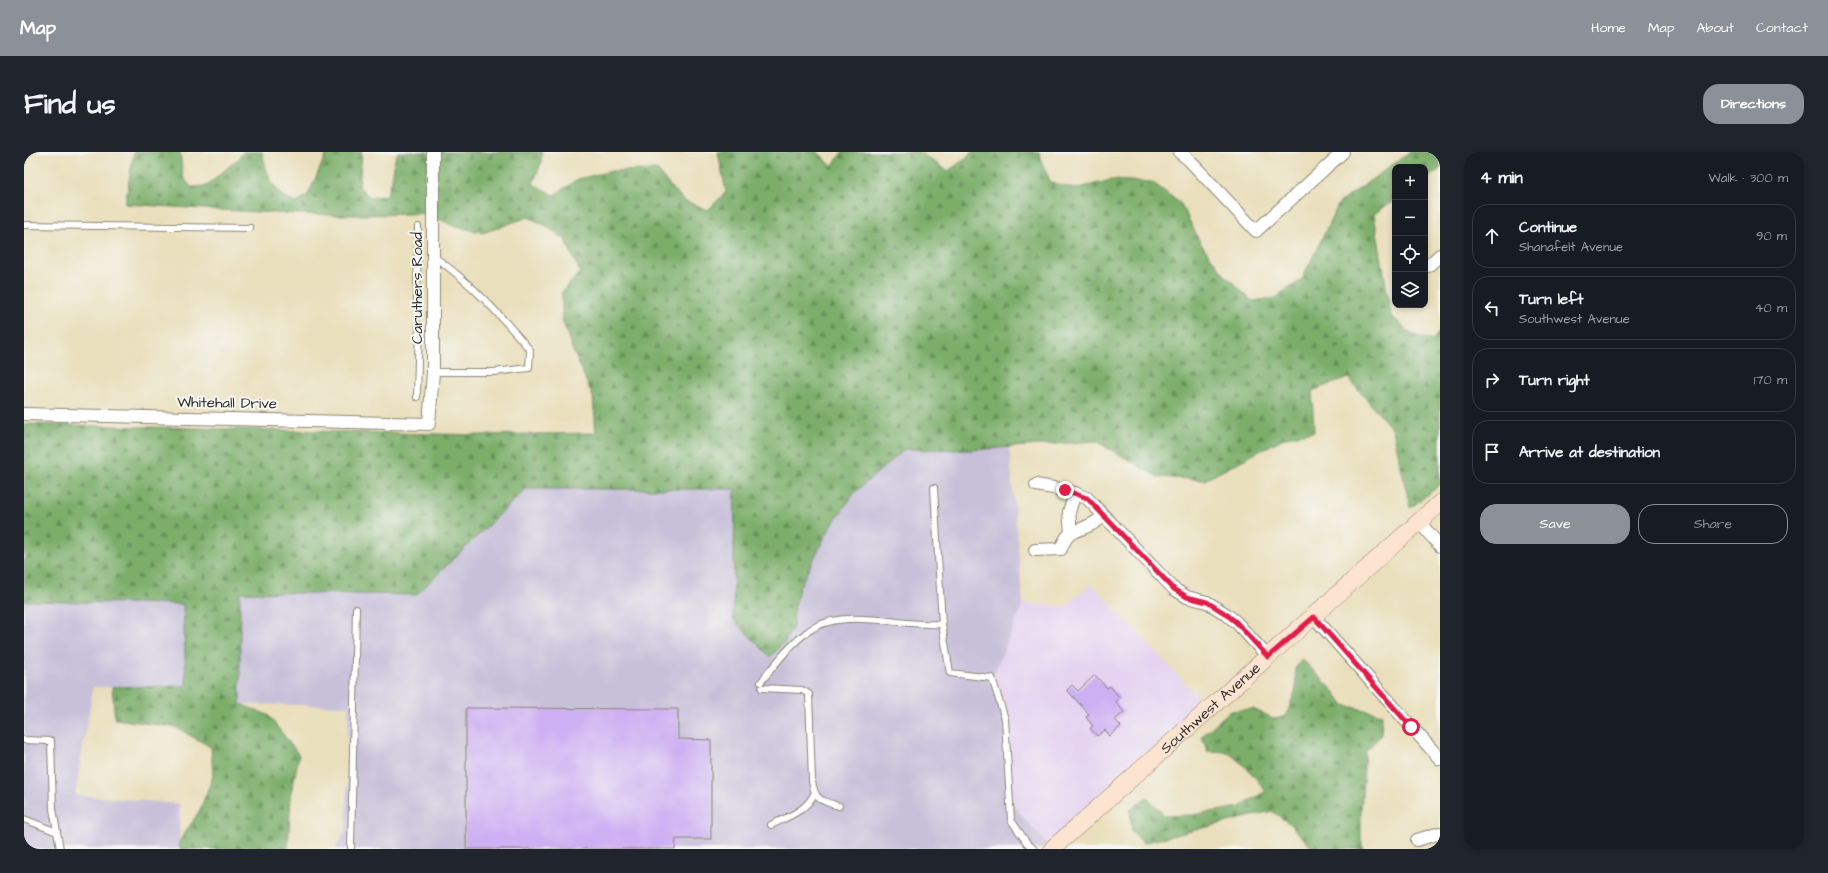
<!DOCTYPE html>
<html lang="en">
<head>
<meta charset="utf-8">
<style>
  :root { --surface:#171b24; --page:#20242c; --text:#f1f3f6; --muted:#9ea1a6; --line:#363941; --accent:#8c9099 }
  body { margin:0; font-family:"Architects Daughter",sans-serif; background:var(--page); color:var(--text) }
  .controls { position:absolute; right:12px; top:12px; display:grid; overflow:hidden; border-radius:8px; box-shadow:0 2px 6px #0003 }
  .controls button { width:36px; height:36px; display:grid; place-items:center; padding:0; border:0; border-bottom:1px solid var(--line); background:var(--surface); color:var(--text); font:20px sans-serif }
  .stop { position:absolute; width:12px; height:12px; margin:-9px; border:3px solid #e11d48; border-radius:50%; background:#fff }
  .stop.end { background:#e11d48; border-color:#fff; box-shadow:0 1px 4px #0008 }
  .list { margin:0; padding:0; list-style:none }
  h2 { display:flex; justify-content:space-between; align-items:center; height:52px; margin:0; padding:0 16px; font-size:17px }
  h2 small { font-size:13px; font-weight:400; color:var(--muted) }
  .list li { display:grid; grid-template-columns:26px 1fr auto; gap:12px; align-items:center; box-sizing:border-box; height:64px; margin:0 8px 8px; padding:0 8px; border:1px solid var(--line); border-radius:16px }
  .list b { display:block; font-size:15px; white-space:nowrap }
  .list p { margin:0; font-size:13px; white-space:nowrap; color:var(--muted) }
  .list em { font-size:13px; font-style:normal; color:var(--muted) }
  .actions { display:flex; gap:8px; padding:12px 16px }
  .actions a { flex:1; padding:9px 0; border:1px solid var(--accent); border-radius:16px; text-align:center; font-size:14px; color:var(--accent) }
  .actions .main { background:var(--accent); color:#fff }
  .icon { flex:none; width:22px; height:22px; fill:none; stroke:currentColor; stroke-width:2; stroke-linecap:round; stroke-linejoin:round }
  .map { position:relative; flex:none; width:1416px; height:697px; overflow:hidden; border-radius:16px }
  header { display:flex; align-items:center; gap:24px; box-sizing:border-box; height:56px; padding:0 20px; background:var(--accent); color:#fff }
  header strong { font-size:19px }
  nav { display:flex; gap:22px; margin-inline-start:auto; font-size:14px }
  .intro { display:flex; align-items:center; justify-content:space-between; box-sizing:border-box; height:96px; padding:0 24px }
  h1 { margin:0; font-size:28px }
  .button { padding:10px 18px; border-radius:16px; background:var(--accent); color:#fff; font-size:14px; font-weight:700 }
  main { display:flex; gap:24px; padding:0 24px }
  aside { flex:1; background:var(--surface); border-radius:16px; box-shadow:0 2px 6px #0003 }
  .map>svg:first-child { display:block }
  .built { fill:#e5d3f1 }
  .industrial { fill:#c7c0d9 }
  .forest { fill:url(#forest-firs); stroke:#536c4a }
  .building { fill:#cdaff3 }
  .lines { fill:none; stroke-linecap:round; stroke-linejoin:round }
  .lane-casing { stroke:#8a8574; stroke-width:8 }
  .street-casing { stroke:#8a8574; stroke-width:14 }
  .secondary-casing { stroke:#8a8574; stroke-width:18 }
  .lane { stroke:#fff; stroke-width:6 }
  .street { stroke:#fff; stroke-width:12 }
  .secondary { stroke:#fde4d1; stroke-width:17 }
  .route { stroke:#e11d48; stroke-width:5 }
  .labels { text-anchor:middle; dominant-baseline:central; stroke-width:4; stroke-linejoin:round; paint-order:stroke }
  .street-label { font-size:15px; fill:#2b2b2b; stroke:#f6f6f2 }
</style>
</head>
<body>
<header>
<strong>Map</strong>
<nav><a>Home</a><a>Map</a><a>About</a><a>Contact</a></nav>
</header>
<div class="intro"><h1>Find us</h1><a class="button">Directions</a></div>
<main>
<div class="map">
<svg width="1416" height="697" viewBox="0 0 1416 697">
  <defs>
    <pattern id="forest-firs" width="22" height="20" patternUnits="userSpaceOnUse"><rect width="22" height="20" fill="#7bae6a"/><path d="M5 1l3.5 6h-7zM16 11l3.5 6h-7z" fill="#658e57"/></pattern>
  </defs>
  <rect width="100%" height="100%" fill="#f6f6f2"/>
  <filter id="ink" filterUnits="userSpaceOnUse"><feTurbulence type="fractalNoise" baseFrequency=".025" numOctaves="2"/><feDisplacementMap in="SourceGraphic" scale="8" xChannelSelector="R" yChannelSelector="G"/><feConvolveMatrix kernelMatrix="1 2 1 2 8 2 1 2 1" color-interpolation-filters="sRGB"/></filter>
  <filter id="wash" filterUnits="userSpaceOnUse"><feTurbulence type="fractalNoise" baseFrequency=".012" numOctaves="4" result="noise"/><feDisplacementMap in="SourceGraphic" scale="16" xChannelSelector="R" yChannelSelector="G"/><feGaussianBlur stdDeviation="0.9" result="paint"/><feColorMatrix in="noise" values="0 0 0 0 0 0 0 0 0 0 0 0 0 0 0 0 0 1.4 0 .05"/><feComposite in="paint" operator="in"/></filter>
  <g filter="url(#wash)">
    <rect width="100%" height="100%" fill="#eadfbc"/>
    <path class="built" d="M 1067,432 L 1180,551 L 1023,692 L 986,650 L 968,526 L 999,452 L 1042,454 Z"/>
    <g class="industrial">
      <path d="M 985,295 L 999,452 L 968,526 L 981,567 L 986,650 L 1023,692 L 1018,697 L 311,697 L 322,678 L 324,554 L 216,552 L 216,440 L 392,443 L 502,337 L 711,337 L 709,467 L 761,490 L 769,475 L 770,458 L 775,436 L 805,377 L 831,340 L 881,297 L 947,298 Z"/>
      <path d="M 0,449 L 159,452 L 162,535 L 69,535 L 51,643 L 156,652 L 155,697 L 0,697 Z"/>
    </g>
    <g class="forest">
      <path d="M 110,0 L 156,0 L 159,25 L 167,35 L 182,34 L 215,6 L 219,0 L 238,0 C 244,24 248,41 272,51 L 284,43 L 303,0 L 338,0 L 335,35 L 347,46 L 363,43 L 368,27 L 371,7 L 374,0 L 403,0 L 405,3 L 400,36 L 403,61 C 302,67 202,58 101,52 Z"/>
      <path d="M 409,0 L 518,0 L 517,11 L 509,32 L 530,43 L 554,27 L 588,19 L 633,18 L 649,38 L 661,49 L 684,58 L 702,40 L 694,0 L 794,0 L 808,14 L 818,0 L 895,0 L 924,19 L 945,4 L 947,0 L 1015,0 L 1016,6 L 1027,31 L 1051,37 L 1087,28 L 1128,30 L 1157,52 L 1177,92 L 1200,122 L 1228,149 L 1251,146 L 1278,127 L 1315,51 L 1386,0 L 1416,0 L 1416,17 L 1401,28 L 1401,15 L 1371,15 L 1371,48 L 1350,62 L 1367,163 L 1387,182 L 1408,189 L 1416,179 L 1416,333 L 1386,356 L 1369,278 L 1324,226 L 1288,239 L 1290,280 L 1262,285 L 1181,328 L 1134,325 L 1072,289 L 947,298 L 881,297 L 831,340 L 805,377 L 775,436 L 770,458 L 769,475 L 761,490 L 746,505 L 709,467 L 711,337 L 502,337 L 392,443 L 216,440 L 216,552 L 244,563 L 275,603 L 267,643 L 264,697 L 156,697 L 155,690 L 176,658 L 189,624 L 187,595 L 151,575 L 91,567 L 88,535 L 162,534 L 159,452 L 0,449 L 0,272 L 455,283 L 572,281 L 569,245 L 547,194 L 538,167 L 538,140 L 556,120 L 541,87 L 519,72 L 504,65 L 459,81 L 428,73 L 409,65 Z"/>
      <path d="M 1278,507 L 1310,539 L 1320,553 L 1358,562 L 1357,583 L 1341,600 L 1337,657 L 1337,686 L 1339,697 L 1289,697 L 1267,673 L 1248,659 L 1119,691 L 1108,679 L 1106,658 L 1123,645 L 1141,664 L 1168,663 L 1216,655 L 1242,639 L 1224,617 L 1204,600 L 1183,599 L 1178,584 L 1206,559 L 1229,557 L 1251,567 L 1262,564 L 1272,537 L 1271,517 Z"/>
    </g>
    <g id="blocks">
      <g class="building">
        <path d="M 1071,523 L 1083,536 L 1086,534 L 1096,546 L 1092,550 L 1100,560 L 1091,568 L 1097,574 L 1086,584 L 1081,578 L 1073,584 L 1066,576 L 1069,574 L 1062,565 L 1065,562 L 1043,538 L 1048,533 L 1054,539 Z"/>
        <path d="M 442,556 L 654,557 L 654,587 L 687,588 L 687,687 L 652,687 L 651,697 L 442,697 Z"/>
      </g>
    </g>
  </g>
  <g filter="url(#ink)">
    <use href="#blocks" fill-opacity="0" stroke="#8a8574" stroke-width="1"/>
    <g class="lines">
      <g class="lane-casing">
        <g id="lane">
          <path d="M 0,73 L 226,76"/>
          <path d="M 409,104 C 447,130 476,163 506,198 L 505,216 L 470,220 L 409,220"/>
          <path d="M 393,148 L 394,75"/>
          <path d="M 393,245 L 395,173"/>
          <path d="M 910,336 L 918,472 L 926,521 L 968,526 L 981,567 L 987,668 L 1003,691 L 1010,697"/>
          <path d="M 737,530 C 751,512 765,494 783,480 C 817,454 876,475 918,472"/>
          <path d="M 738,536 L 778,538 L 785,542 L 788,629 C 791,649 797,649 815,654"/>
          <path d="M 0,588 L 27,589 L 29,657 L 36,697"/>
          <path d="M 0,667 L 33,680"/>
          <path d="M 747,673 C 763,665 782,659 790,642"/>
          <path d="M 327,697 L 332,457"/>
        </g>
      </g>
      <g class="street-casing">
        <g id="street">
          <path d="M 1155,0 L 1164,7 L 1232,79 L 1319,0"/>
          <path d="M 1404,114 L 1416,103"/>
          <path d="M 0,262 L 405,272 L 409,220 L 409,0"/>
          <path d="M 1012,333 L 1041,338 L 1063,346 L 1150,437 L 1163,445 L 1183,450 L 1202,462 L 1212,470 L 1244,505"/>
          <path d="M 1395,370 L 1416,394"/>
          <path d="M 1047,380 L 1045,360 L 1051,341"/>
          <path d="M 1011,398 L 1037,397 C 1044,377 1051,381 1066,373 C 1071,371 1076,367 1080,364"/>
          <path d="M 1290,465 L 1416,607"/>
          <path d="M 1393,688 L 1416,681"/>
        </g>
      </g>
      <g class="secondary-casing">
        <g id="secondary">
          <path id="s1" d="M 1028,697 L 1416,351"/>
        </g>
      </g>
      <use href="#lane" class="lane"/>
      <use href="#street" class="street"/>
      <use href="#secondary" class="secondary"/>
    </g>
  </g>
  <g class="lines" filter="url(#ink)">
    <path class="route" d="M 1041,338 L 1063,346 L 1150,437 L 1163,445 L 1183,450 L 1202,462 L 1212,470 L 1244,505 L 1290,465 L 1387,575"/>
  </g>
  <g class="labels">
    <g class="street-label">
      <text transform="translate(393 136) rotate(-90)">Caruthers Road</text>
      <text transform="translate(203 251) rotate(1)">Whitehall Drive</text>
      <text stroke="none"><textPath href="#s1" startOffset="212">Southwest Avenue</textPath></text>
    </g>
  </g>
</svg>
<div class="controls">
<button>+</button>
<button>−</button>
<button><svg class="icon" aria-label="locate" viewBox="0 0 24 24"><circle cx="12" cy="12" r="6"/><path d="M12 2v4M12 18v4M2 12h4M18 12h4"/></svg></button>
<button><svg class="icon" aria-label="layers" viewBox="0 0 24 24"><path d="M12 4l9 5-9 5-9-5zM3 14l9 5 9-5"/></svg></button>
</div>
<div class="stop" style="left:1387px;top:575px"></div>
<div class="stop end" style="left:1041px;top:338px"></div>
</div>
<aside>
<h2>4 min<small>Walk · 300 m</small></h2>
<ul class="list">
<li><svg class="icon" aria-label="ahead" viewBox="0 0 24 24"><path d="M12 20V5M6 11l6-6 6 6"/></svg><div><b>Continue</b><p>Shanafelt Avenue</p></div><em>90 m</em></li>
<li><svg class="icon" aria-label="left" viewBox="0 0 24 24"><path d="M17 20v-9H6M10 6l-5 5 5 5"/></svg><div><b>Turn left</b><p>Southwest Avenue</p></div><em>40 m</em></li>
<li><svg class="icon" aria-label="right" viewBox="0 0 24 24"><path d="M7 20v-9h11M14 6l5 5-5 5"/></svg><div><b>Turn right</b></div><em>170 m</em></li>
<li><svg class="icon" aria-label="arrive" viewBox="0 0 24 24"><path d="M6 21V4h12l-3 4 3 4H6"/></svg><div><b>Arrive at destination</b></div></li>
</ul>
<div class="actions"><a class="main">Save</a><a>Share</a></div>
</aside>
</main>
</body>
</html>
